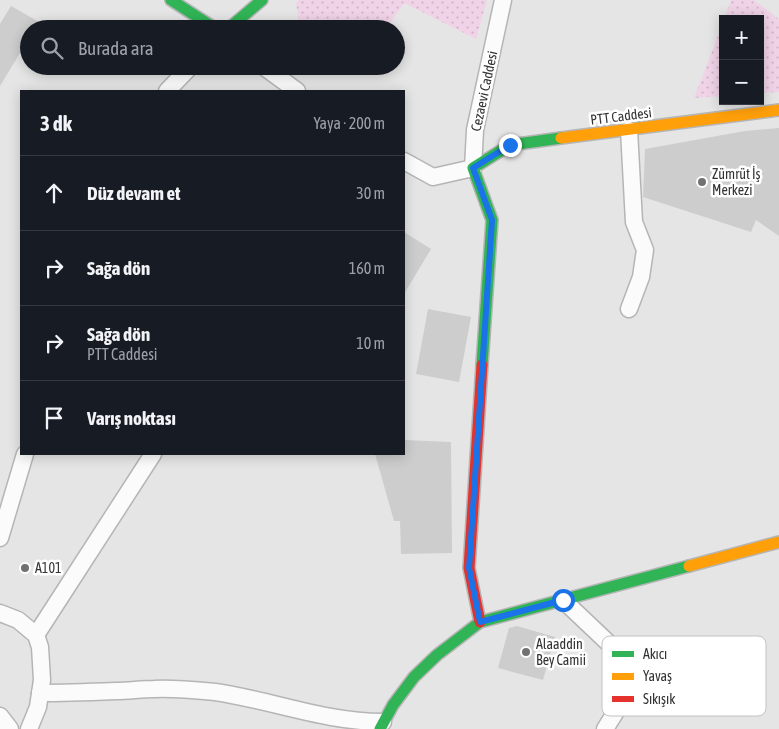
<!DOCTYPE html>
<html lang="tr">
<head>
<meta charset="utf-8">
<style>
  :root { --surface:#171b24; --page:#242831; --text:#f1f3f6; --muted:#9ea1a6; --line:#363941 }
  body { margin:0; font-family:"Asap Condensed",sans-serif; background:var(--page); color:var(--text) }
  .controls { position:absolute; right:15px; top:15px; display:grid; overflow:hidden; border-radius:0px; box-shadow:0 2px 12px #0003 }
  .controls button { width:45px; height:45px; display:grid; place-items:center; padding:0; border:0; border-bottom:1px solid var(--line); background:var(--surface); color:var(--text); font:25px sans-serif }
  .stop { position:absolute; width:15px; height:15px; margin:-11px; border:4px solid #1a73e8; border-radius:50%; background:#fff }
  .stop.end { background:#1a73e8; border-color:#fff; box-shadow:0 1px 5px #0008 }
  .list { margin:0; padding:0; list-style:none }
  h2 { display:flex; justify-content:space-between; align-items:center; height:65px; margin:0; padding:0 20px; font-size:21px }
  h2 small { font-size:16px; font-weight:400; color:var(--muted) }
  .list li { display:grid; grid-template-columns:32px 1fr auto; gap:15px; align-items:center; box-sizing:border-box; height:75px; padding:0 20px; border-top:1px solid var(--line) }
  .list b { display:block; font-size:19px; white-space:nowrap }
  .list p { margin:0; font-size:16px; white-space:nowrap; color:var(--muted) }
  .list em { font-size:16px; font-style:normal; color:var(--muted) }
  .icon { flex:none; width:28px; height:28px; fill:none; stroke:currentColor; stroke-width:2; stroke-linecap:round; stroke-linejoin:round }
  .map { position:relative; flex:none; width:779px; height:729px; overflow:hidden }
  .search { position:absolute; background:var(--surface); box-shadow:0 2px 12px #0003; left:20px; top:20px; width:385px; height:55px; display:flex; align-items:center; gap:12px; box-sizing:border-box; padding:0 18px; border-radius:28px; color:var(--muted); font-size:19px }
  .panel { position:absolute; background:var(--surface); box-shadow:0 2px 12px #0003; left:20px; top:90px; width:385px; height:365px; border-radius:0px }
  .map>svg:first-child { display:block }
  .park { fill:url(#park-dots) }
  .building { fill:#cecdce }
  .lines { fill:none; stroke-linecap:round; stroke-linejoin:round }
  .street-casing { stroke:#b6b5b6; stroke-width:19 }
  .fast-casing { stroke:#b6b5b6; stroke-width:14 }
  .slow-casing { stroke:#b6b5b6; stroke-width:14 }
  .jam-casing { stroke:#b6b5b6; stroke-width:14 }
  .street { stroke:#fbfbfb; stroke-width:16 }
  .fast { stroke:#30b455; stroke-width:11 }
  .slow { stroke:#ff9f0a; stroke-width:11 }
  .jam { stroke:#e5322d; stroke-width:11 }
  .route { stroke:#1a73e8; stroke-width:6 }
  .poi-dot { fill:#727172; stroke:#fff; stroke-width:2 }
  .labels { text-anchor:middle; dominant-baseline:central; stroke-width:5; stroke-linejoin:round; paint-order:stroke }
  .street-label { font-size:14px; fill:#343333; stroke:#fff }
  .poi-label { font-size:14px; fill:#343333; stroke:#fff; text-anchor:start }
  .key { fill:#fff; stroke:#c2c2c2; stroke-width:1 }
  .key-label { font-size:14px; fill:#343333 }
</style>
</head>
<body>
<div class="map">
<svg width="779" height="729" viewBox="0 0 779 729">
  <defs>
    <pattern id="park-dots" width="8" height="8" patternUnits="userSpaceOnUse" patternTransform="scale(1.25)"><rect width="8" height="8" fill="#f0d3e7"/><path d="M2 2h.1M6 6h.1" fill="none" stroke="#ceb6c7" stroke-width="1.8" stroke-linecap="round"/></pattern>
  </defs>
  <rect width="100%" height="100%" fill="#e6e5e6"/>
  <g class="park">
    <path d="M 299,0 L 487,0 L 476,39 L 404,3 L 386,29 L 303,29 L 300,27 L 296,3 Z"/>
    <path d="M 731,0 L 754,0 L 779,19 L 779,92 L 760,93 L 760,19 L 724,19 Z"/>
    <path d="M 723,23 L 723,96 L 694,98 Z"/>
  </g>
  <g class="building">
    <path d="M 11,6 L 39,22 L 35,29 L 29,29 L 29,38 L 0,86 L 0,24 Z"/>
    <path d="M 779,128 L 779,236 L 756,220 L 751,232 L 643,197 L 645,149 L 745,131 Z"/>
    <path d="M 404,232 L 431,249 L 404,294 Z"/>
    <path d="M 428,309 L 471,317 L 459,382 L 416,374 Z"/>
    <path d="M 404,440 L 451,442 L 452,553 L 401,554 L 400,521 L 394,521 L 375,454 L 404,454 Z"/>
    <path d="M 517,626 L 555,637 L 543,680 L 498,668 L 509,628 Z"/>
  </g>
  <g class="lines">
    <g class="street-casing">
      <g id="street">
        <path d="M 263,66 L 297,91"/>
        <path d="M 167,91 L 191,66"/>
        <path d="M 404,161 L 433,177 L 473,168 L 475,130 L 503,0"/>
        <path d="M 629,309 L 641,277 L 645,250 L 634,222 L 629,130"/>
        <path d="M 0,538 L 25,454"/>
        <path d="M 563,600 L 640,673 L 605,729"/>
        <path d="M 0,613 L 18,620 L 36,635 L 40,647 L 42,680 L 38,707 L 29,729"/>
        <path d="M 36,635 L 153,454"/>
        <path d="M 40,693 C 65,693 91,692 116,691 C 129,691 141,689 154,689 C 174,688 194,690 215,692 C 271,700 325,722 383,722"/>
        <path d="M 0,716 L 10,729"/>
      </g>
    </g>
    <g class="fast-casing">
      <g id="fast">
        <path d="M 171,0 L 216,29"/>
        <path d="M 228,29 L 262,0"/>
        <path d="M 482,365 L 492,220 L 473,168 L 510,145 L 561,138"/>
        <path d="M 380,729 L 393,705 L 414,677 L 437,655 L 480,622 L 689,566"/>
      </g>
    </g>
    <g class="slow-casing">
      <g id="slow">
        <path d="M 561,138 L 779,110"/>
        <path d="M 689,566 L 779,542"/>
      </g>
    </g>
    <g class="jam-casing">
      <path id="jam" d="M 480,622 L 469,568 L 482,365"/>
    </g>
    <use href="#street" class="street"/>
    <use href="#fast" class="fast"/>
    <use href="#slow" class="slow"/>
    <use href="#jam" class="jam"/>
  </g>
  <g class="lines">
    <path class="route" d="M 510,145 L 473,168 L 492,220 L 469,568 L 480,622 L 563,600"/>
  </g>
  <g class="poi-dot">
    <circle cx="702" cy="182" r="5"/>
    <circle cx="25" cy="568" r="5"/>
    <circle cx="526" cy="652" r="5"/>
  </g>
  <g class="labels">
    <g class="street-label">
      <text transform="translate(484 91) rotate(-78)">Cezaevi Caddesi</text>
      <text transform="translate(621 116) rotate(-7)">PTT Caddesi</text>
    </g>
    <g class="poi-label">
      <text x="712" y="174">Zümrüt İş<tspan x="712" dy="16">Merkezi</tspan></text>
      <text x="35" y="568">A101</text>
      <text x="536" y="644">Alaaddin<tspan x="536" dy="16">Bey Camii</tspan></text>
    </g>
  </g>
  <rect x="602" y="636" width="164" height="80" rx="8" class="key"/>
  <rect x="612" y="651" width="22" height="6" fill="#30b455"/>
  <rect x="612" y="673" width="22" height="7" fill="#ff9f0a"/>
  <rect x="612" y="696" width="22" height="6" fill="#e5322d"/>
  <g class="key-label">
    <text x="643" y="659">Akıcı</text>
    <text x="643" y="681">Yavaş</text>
    <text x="643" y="704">Sıkışık</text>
  </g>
</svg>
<div class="controls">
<button>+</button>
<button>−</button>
</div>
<div class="stop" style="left:563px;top:600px"></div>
<div class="stop end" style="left:510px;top:145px"></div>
<div class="search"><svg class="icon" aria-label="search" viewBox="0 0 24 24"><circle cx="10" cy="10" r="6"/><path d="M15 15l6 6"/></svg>Burada ara</div>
<section class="panel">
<h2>3 dk<small>Yaya · 200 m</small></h2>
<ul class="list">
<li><svg class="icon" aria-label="ahead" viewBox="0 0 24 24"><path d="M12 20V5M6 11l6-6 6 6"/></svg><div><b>Düz devam et</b></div><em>30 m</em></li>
<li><svg class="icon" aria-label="right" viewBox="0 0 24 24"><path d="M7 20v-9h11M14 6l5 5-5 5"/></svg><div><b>Sağa dön</b></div><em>160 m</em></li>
<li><svg class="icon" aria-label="right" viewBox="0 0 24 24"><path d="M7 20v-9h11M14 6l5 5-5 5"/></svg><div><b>Sağa dön</b><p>PTT Caddesi</p></div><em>10 m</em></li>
<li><svg class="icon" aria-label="arrive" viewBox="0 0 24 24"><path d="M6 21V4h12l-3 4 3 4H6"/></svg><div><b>Varış noktası</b></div></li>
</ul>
</section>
</div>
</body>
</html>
